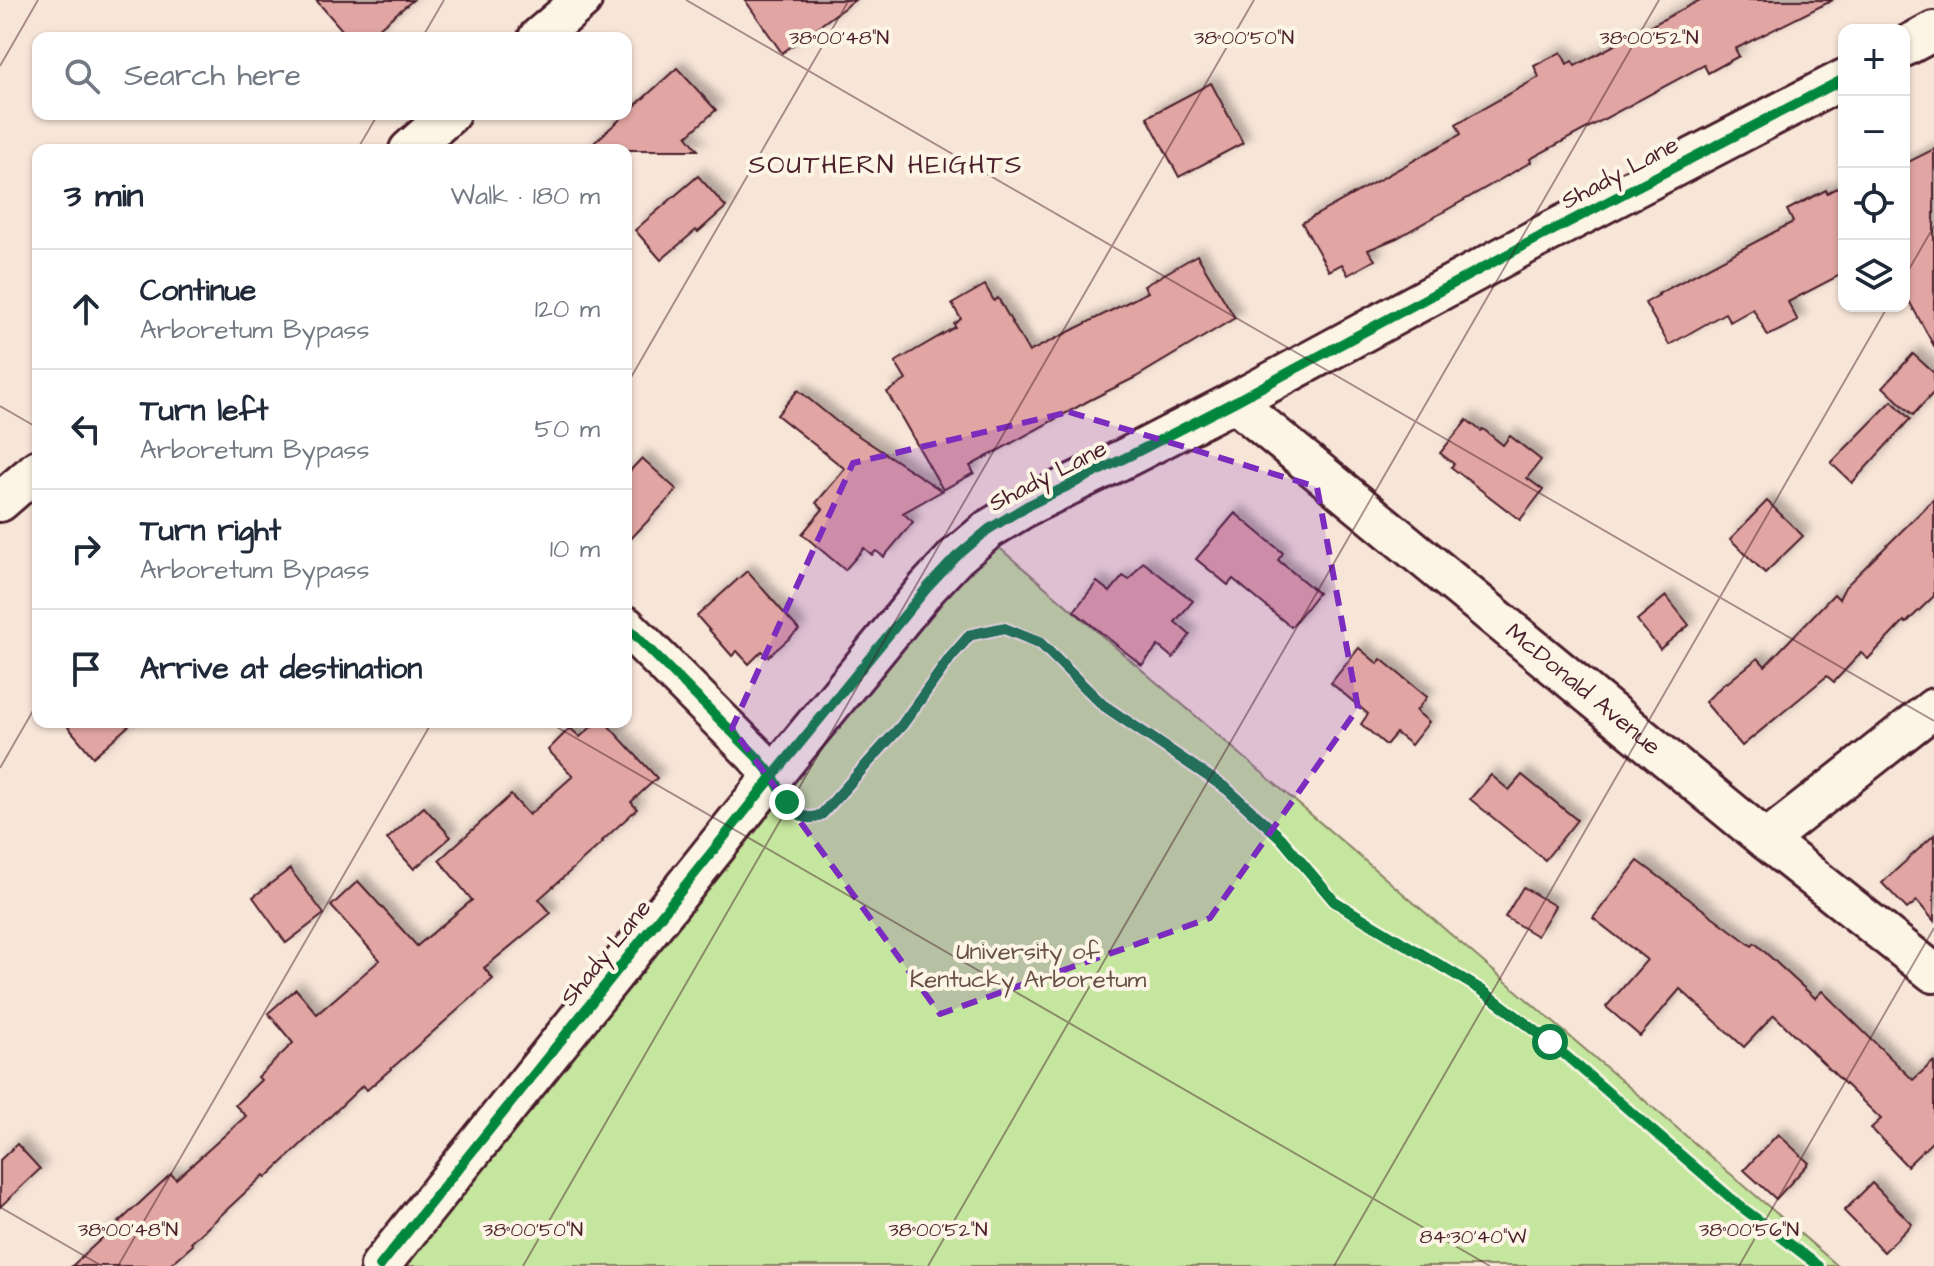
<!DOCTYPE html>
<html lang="en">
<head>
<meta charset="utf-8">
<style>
  :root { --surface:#fff; --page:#f2f2f3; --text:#1f2937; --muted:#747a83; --line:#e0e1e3 }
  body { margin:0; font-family:"Architects Daughter",sans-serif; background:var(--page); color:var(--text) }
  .controls { position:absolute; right:24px; top:24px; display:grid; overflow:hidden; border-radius:16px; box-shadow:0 2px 6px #0004 }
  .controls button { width:72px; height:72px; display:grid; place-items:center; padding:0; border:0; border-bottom:2px solid var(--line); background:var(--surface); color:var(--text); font:40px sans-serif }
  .stop { position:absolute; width:24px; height:24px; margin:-18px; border:6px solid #0b8043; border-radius:50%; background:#fff }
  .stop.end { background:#0b8043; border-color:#fff; box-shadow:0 2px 8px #0008 }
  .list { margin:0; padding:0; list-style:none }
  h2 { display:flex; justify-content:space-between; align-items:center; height:104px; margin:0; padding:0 32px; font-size:34px }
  h2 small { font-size:26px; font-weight:400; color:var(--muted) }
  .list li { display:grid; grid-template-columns:52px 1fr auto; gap:24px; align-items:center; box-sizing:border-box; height:120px; padding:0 32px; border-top:2px solid var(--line) }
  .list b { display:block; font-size:30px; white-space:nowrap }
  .list p { margin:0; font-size:26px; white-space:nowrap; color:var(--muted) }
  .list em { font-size:26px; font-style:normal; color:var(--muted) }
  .icon { flex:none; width:44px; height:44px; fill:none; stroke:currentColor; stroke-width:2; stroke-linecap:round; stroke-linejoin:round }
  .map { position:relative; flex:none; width:1934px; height:1266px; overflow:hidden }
  .search { position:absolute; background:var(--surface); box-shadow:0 2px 6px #0004; left:32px; top:32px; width:600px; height:88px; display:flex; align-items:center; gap:20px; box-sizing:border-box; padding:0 28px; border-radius:16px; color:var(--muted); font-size:30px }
  .panel { position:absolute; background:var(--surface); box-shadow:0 2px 6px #0004; left:32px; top:144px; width:600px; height:584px; border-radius:16px }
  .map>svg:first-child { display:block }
  .green { fill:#c5e69e; stroke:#888264; stroke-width:2 }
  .building { fill:#e1a6a3; stroke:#4a1f2b; stroke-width:2; filter:url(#shadow) }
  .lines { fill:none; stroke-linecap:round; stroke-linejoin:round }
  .minor-casing { stroke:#4a1f2b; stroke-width:44 }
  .minor { stroke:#fcf5e5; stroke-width:38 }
  .cycleway-casing { stroke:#fcf5e5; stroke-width:15 }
  .cycleway { stroke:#00873e; stroke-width:10 }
  .route { stroke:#0b8043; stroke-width:10 }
  .marked { fill:#7b2cbf; fill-opacity:0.2; stroke:#7b2cbf; stroke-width:6; stroke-dasharray:16 10; stroke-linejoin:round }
  .ticks { fill:none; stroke:#4a1f2b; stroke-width:2; stroke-opacity:0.45 }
  .labels { text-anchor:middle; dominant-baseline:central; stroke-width:8; stroke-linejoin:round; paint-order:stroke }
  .street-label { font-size:24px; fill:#4a1f2b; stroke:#fcf5e5 }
  .park-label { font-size:24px; fill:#695148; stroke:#fcf5e5 }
  .neighbourhood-label { font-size:26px; letter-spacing:2px; fill:#4a1f2b; stroke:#fcf5e5 }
  .ticks-label { font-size:20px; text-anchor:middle; fill:#4a1f2b; stroke:#fcf5e5; stroke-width:8; stroke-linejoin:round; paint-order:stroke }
</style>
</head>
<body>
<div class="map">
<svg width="1934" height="1266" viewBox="0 0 1934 1266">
  <defs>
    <filter id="shadow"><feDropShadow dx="7" dy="-7" stdDeviation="4" flood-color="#0004"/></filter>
  </defs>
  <rect width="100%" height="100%" fill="#f7e5d8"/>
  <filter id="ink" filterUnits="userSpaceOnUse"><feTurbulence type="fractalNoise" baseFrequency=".0125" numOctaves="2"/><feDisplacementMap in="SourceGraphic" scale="16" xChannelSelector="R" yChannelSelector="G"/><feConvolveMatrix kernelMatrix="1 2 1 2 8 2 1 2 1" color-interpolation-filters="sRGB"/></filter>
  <g filter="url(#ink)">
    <path class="green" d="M 989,539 L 1838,1266 L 395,1266 Z"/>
    <g class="building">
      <path d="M 316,0 L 413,0 L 367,38 L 349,38 Z"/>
      <path d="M 745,0 L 855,0 L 782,53 Z"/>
      <path d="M 1700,0 L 1833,0 L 1735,49 L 1739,56 L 1708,73 L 1704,65 L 1530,159 L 1531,162 L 1397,238 L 1368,250 L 1375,260 L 1348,275 L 1342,264 L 1329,271 L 1302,223 L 1461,134 L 1456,124 L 1539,77 L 1534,66 L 1561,52 L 1567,64 L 1572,61 L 1575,66 Z"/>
      <path d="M 677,68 L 716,110 L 687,136 L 698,150 L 586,150 Z"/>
      <path d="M 1211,83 L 1243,143 L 1179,177 L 1147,117 Z"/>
      <path d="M 1934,149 L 1934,346 L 1904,292 L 1904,164 Z"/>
      <path d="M 698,176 L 726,207 L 698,232 L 696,230 L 661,260 L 635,230 Z"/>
      <path d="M 1844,184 L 1844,273 L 1788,302 L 1798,321 L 1768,336 L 1753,309 L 1730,322 L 1725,313 L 1669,345 L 1645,303 L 1659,295 L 1658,294 L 1793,222 L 1787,210 L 1826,190 L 1827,193 Z"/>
      <path d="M 1197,255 L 1235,318 L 1136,377 L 1090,400 L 970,466 L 974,473 L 943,490 L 887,392 L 906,380 L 895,362 L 955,327 L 954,324 L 961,319 L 952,304 L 985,285 L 994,301 L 998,298 L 1029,352 L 1148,292 L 1144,286 Z"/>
      <path d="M 1913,354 L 1934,373 L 1934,392 L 1913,415 L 1883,387 Z"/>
      <path d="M 798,390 L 836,421 L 942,491 L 903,513 L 913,522 L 884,557 L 876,551 L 872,555 L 864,548 L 845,570 L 802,534 L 823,509 L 816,503 L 845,469 L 777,415 Z"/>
      <path d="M 1892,401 L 1910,419 L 1852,483 L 1831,463 Z"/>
      <path d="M 1467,420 L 1481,431 L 1483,429 L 1503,445 L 1510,436 L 1541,460 L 1527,478 L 1543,490 L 1520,520 L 1451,467 L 1454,464 L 1440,453 Z"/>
      <path d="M 642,458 L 677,490 L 626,544 L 626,475 Z"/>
      <path d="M 1934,499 L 1934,596 L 1906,623 L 1904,621 L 1868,659 L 1861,653 L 1834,682 L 1827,676 L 1742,746 L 1705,702 L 1726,682 L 1727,683 L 1758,658 L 1765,666 L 1834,594 L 1839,599 L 1845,587 Z"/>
      <path d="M 1767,501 L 1803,536 L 1765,573 L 1730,539 Z"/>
      <path d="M 1235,513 L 1283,553 L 1278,560 L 1318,593 L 1291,627 L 1233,579 L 1228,585 L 1196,559 Z"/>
      <path d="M 1143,562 L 1193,601 L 1175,622 L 1190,635 L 1173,658 L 1158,646 L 1142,665 L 1074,611 L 1097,582 L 1110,592 L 1123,576 L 1129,580 Z"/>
      <path d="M 747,571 L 799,630 L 768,657 L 762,651 L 749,664 L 737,651 L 732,656 L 697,616 Z"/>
      <path d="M 1666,596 L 1689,625 L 1660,649 L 1637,620 Z"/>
      <path d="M 1359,648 L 1378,664 L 1381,659 L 1427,697 L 1416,711 L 1429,722 L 1411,745 L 1396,733 L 1386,745 L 1361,724 L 1368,714 L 1331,683 Z"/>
      <path d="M 64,722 L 133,722 L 93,757 Z"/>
      <path d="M 597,722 L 605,722 L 657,778 L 631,802 L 637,809 L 602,841 L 603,842 L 539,899 L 551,913 L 484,968 L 493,979 L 367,1090 L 363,1085 L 266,1178 L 264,1175 L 191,1243 L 193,1245 L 169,1266 L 72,1266 L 171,1174 L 176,1179 L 246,1116 L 235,1105 L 261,1080 L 258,1077 L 293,1043 L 268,1013 L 296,989 L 317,1014 L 380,960 L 331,906 L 358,881 L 417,946 L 472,900 L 439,860 L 511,795 L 529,815 L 573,776 L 548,750 L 570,728 L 580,737 Z"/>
      <path d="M 1491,775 L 1509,790 L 1522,775 L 1577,820 L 1545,860 L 1470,799 Z"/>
      <path d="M 424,807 L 451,837 L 414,869 L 387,839 Z"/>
      <path d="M 1934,835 L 1934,921 L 1917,901 L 1907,909 L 1882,883 Z"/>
      <path d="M 1638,861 L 1752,946 L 1755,943 L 1815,998 L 1822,991 L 1913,1080 L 1934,1061 L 1934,1140 L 1907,1166 L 1871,1128 L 1881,1119 L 1774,1015 L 1744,1047 L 1680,989 L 1640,1036 L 1606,1007 L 1647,960 L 1593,918 Z"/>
      <path d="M 290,869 L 324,914 L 286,943 L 253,897 Z"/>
      <path d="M 1523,887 L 1555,906 L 1537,936 L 1505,917 Z"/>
      <path d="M 1778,1134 L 1809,1163 L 1776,1199 L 1744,1170 Z"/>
      <path d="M 17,1144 L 40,1169 L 0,1207 L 0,1160 Z"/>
      <path d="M 1872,1183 L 1912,1224 L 1884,1252 L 1844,1211 Z"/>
    </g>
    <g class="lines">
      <g class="minor-casing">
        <g id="minor">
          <path d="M 538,38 L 582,0"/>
          <path d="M 1904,47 L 1934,31"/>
          <path d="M 409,150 L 450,114"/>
          <path id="s1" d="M 1234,402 L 1766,840 L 1934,973"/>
          <path d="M 0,502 L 38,469"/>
          <path d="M 626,626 L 757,757 L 773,776"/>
          <path d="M 1766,840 L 1934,708"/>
          <path d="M 380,1266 L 773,776 L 927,588 L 956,557 L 989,529 L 1027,506 L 1129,456 L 1234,402 L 1536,239 L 1844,79"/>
        </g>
      </g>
      <use href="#minor" class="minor"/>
      <g class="cycleway-casing">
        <g id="cycleway">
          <path d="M 626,626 L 757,757 C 762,764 769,770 773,777 C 785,795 796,828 822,814 L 902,725 L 950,658 L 970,635 L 1003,628 L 1040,643 L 1103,705 L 1227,789 L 1281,838 L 1334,901 L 1483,991 L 1550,1042 L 1740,1206 L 1819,1266"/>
          <path d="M 380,1266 L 773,776 L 927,588 L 956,557 L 989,529 L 1027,506 L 1129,456 L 1234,402 L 1536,239 L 1844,79"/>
        </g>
      </g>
      <use href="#cycleway" class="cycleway"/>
    </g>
  </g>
  <g class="lines" filter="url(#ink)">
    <path class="route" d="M 787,802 C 800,814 804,824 822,814 L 902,725 L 950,658 L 970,635 L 1003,628 L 1040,643 L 1103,705 L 1227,789 L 1281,838 L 1334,901 L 1357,916 L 1483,991 L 1550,1042"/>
  </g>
  <path class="marked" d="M 1069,412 L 1317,487 L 1358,708 L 1210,918 L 940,1014 L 732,728 L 853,463 Z"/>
  <path class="ticks" d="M 686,0 L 1934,721M 422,38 L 444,0M 0,66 L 38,0M 357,150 L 378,114M 1904,278 L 1934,226M 626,386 L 849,0M 0,406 L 38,428M 548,722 L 1490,1266M 0,768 L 38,702M 0,1207 L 102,1266M 118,1266 L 432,722M 523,1266 L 1254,0M 928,1266 L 1659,0M 1334,1266 L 1888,306M 1739,1266 L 1934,928"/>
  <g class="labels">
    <g class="street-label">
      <text transform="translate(1620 173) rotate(-28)">Shady Lane</text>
      <text transform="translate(1048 476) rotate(-27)">Shady Lane</text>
      <text stroke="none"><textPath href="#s1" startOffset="452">McDonald Avenue</textPath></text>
      <text transform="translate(606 953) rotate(-51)">Shady Lane</text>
    </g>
    <g class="park-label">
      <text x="1028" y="952">University of<tspan x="1028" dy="28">Kentucky Arboretum</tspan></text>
    </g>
    <g class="neighbourhood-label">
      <text x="886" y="165">SOUTHERN HEIGHTS</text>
    </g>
  </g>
  <g class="ticks-label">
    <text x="839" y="44">38°00'48"N</text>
    <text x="1244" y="44">38°00'50"N</text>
    <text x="1649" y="44">38°00'52"N</text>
    <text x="128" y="1236">38°00'48"N</text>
    <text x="533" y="1236">38°00'50"N</text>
    <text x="938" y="1236">38°00'52"N</text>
    <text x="1749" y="1236">38°00'56"N</text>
    <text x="1473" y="1243">84°30'40"W</text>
  </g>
</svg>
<div class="controls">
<button>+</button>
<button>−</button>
<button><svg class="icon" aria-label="locate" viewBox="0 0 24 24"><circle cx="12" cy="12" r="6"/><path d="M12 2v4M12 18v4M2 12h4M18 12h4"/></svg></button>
<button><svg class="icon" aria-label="layers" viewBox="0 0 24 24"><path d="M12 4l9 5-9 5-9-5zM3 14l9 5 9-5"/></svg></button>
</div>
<div class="stop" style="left:1550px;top:1042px"></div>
<div class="stop end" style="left:787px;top:802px"></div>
<div class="search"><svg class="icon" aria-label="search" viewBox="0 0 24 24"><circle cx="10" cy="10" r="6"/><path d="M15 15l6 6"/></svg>Search here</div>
<section class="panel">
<h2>3 min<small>Walk · 180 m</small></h2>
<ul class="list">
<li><svg class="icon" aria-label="ahead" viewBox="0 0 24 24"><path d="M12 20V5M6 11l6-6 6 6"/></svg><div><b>Continue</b><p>Arboretum Bypass</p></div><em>120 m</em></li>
<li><svg class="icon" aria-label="left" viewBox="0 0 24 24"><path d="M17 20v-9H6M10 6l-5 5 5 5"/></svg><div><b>Turn left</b><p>Arboretum Bypass</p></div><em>50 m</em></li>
<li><svg class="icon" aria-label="right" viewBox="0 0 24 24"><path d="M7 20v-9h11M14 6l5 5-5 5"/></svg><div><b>Turn right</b><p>Arboretum Bypass</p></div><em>10 m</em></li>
<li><svg class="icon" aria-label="arrive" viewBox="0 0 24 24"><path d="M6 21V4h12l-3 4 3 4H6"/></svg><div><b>Arrive at destination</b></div></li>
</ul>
</section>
</div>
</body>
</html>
